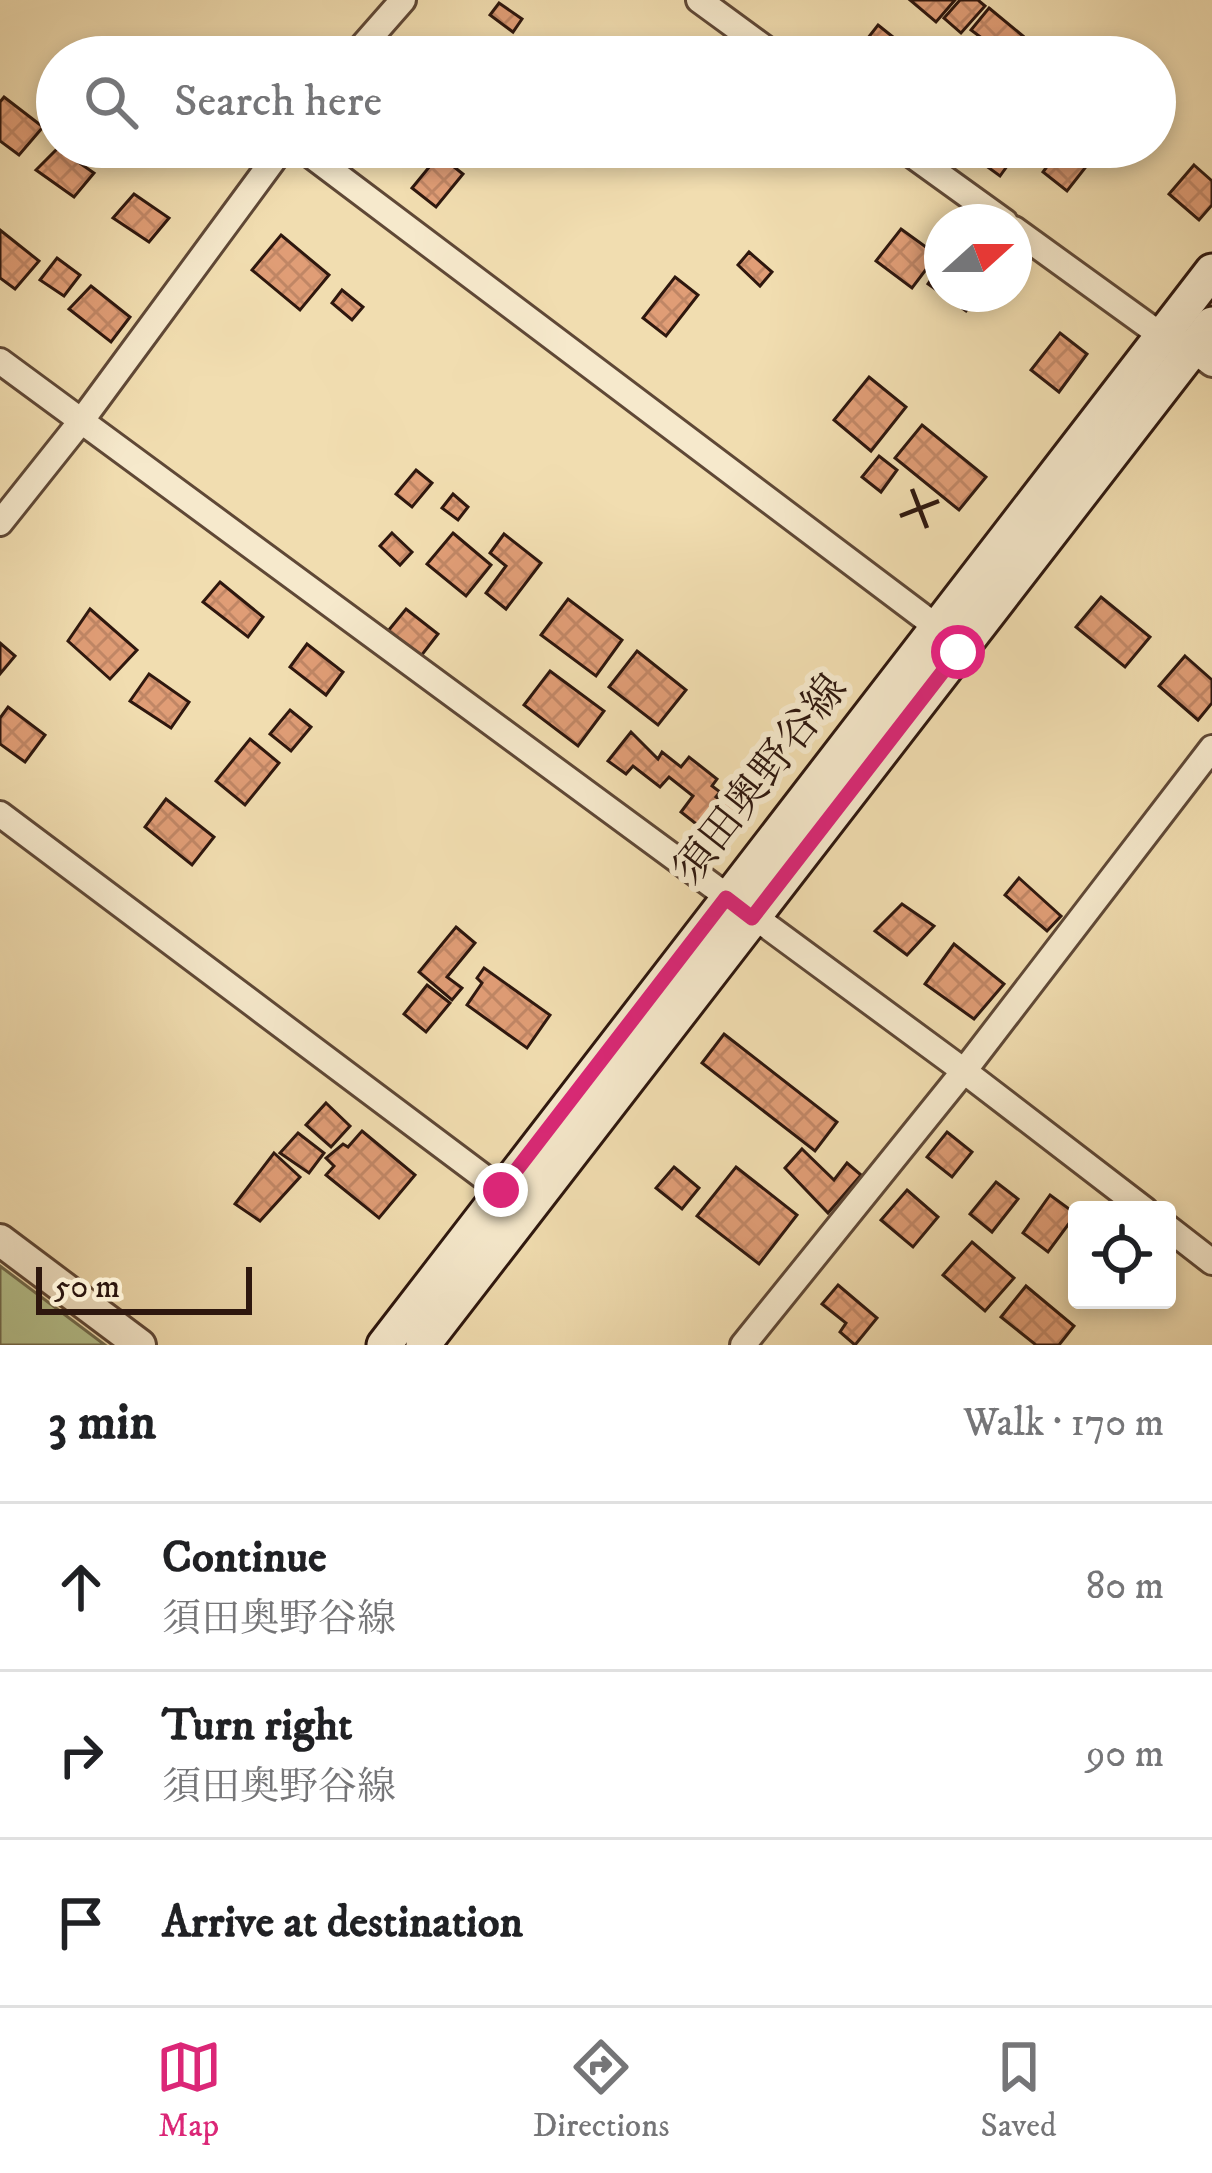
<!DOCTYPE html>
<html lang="en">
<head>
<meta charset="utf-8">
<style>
  :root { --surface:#fff; --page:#f6f6f6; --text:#202124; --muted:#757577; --line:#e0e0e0; --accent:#db2777 }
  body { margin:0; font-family:"IM FELL DW Pica","Noto Serif JP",serif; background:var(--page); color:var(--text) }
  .controls { position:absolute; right:36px; bottom:36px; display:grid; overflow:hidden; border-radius:12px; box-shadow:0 6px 18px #0003 }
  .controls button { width:108px; height:108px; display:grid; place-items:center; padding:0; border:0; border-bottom:3px solid var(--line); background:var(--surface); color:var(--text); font:60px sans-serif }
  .compass { position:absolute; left:924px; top:204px; width:108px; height:108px; border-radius:50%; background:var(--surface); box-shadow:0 6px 18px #0003; rotate:69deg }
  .scale { position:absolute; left:36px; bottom:30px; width:216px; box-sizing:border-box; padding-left:12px; border:6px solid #2e170e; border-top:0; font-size:33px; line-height:42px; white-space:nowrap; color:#2e170e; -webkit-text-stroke:9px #f6e9cc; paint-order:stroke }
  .stop { position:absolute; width:36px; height:36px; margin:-27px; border:9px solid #db2777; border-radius:50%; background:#fff }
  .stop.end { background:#db2777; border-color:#fff; box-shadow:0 3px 12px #0008 }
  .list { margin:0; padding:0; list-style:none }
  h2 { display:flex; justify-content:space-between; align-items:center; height:156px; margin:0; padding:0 48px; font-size:51px }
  h2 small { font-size:39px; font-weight:400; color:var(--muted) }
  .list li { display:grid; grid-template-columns:78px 1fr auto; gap:36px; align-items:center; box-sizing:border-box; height:168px; padding:0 48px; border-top:3px solid var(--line) }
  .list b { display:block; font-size:45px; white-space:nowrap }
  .list p { margin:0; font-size:39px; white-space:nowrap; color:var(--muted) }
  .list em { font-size:39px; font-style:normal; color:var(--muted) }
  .icon { flex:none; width:66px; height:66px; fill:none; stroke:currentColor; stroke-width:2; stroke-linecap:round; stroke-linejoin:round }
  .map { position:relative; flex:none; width:1212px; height:1345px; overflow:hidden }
  .search { position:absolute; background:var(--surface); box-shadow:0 6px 18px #0003; left:36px; right:36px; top:36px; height:132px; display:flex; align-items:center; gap:30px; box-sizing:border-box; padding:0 42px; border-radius:66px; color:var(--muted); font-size:45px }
  .sheet { height:660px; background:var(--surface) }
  nav { display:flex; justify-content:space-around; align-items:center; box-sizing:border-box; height:168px; border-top:3px solid var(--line); background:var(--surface); font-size:33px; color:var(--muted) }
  nav a { display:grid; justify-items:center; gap:6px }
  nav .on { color:var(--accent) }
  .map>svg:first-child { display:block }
  .garden { fill:#b6c28e; stroke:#726c4e; stroke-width:3 }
  .building { fill:url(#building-cross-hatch); stroke:#2e170e; stroke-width:3 }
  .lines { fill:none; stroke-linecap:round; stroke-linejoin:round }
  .minor-casing { stroke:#5f4836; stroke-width:30 }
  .tertiary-casing { stroke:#5f4836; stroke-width:36 }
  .secondary-casing { stroke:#2e170e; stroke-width:39 }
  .minor { stroke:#f6e9cc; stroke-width:24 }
  .tertiary { stroke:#f6e9cc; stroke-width:30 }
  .secondary { stroke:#f6e9cc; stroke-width:33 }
  .route { stroke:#db2777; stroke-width:15 }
  .ticks { fill:none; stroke:#2e170e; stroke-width:4.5 }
  .labels { text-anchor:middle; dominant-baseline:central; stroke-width:12; stroke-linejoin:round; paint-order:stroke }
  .street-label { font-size:42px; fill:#2e170e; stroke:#f6e9cc }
</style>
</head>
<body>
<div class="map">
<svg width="1212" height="1345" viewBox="0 0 1212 1345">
  <defs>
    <pattern id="building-cross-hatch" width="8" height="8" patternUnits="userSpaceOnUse" patternTransform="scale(3)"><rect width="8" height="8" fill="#e09d76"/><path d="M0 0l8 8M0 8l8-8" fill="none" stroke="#c08665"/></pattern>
  </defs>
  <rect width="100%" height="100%" fill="#f1ddb0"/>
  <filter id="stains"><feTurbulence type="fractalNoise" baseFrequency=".00167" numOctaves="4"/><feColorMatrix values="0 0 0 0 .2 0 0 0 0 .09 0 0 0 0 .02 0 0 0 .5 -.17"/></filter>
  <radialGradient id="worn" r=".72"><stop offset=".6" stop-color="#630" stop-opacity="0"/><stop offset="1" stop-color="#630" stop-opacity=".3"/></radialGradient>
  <path class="garden" d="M 0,1266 L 105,1345 L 0,1345 Z"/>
  <g class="building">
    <path d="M 910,0 L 955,0 L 936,22 Z"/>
    <path d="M 960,0 L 978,0 L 985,6 L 961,33 L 944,18 Z"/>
    <path d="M 499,3 L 522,19 L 513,32 L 490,15 Z"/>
    <path d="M 989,8 L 1023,36 L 1007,57 L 971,30 Z"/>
    <path d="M 878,25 L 918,57 L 853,57 Z"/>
    <path d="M 4,97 L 43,127 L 19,155 L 0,141 L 0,102 Z"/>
    <path d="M 971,147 L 1004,147 L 1015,155 L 1000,176 L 967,152 Z"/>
    <path d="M 1061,147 L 1077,147 L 1092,159 L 1067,191 L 1043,172 Z"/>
    <path d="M 58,148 L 94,173 L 74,197 L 36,170 Z"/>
    <path d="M 439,155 L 463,174 L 436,207 L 412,188 Z"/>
    <path d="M 1194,165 L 1212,181 L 1212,205 L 1199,220 L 1169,194 Z"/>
    <path d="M 134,194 L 169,218 L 149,242 L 113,218 Z"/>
    <path d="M 901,229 L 937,255 L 912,288 L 876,261 Z"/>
    <path d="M 0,230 L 39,261 L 15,289 L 0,278 Z"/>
    <path d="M 281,235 L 329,275 L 300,310 L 252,270 Z"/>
    <path d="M 749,252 L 772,272 L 760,286 L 738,265 Z"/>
    <path d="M 57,258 L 80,275 L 64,296 L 40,280 Z"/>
    <path d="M 942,264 L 942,294 L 978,294 L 966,311 L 928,284 Z"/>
    <path d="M 675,277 L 698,295 L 666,336 L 643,318 Z"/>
    <path d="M 91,286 L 130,317 L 111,342 L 69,309 Z"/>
    <path d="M 342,290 L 363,307 L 352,320 L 332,303 Z"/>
    <path d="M 1060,333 L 1087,354 L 1059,392 L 1031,370 Z"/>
    <path d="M 869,377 L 906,407 L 871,451 L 834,420 Z"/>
    <path d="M 922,425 L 986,477 L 959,510 L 895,458 Z"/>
    <path d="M 879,456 L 897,470 L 881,492 L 862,477 Z"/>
    <path d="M 416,470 L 432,483 L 412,507 L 396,494 Z"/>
    <path d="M 453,494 L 468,507 L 458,520 L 442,508 Z"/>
    <path d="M 392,533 L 412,552 L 400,565 L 380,546 Z"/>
    <path d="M 453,533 L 491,565 L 466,596 L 427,564 Z"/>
    <path d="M 504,534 L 541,563 L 506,609 L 486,593 L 506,566 L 490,553 Z"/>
    <path d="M 220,582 L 263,617 L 248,637 L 203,602 Z"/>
    <path d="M 1101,597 L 1150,637 L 1125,667 L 1076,627 Z"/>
    <path d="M 568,599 L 622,640 L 596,676 L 541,635 Z"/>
    <path d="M 90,609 L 137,650 L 110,679 L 68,641 Z"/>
    <path d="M 406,609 L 438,634 L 421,656 L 388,631 Z"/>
    <path d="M 0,643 L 15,656 L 0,674 Z"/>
    <path d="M 307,644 L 343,672 L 326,695 L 290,667 Z"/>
    <path d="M 637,651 L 686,690 L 658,725 L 609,687 Z"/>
    <path d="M 1185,656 L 1212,680 L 1212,703 L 1198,720 L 1159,686 Z"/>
    <path d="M 550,671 L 604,711 L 578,746 L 524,705 Z"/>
    <path d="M 149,674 L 189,702 L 171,728 L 130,701 Z"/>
    <path d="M 8,707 L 45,735 L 25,762 L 0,744 L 0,718 Z"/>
    <path d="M 290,710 L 311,727 L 291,751 L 270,734 Z"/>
    <path d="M 631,732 L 658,759 L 662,752 L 681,767 L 689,757 L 717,779 L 712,786 L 720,792 L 716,797 L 723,802 L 726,797 L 744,812 L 714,849 L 699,836 L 704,830 L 681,812 L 693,796 L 669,777 L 660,787 L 633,766 L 626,774 L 608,761 Z"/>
    <path d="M 250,739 L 279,763 L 245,805 L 216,781 Z"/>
    <path d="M 166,799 L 214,837 L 192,865 L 145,827 Z"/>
    <path d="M 1019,878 L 1061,916 L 1047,931 L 1005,895 Z"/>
    <path d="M 902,904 L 934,926 L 907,955 L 875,931 Z"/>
    <path d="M 456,927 L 475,943 L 447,977 L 462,988 L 452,1000 L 419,972 Z"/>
    <path d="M 954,944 L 1004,984 L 974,1019 L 925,984 Z"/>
    <path d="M 484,968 L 550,1015 L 527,1048 L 467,1005 L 482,983 L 477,978 Z"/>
    <path d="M 427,985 L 450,1003 L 426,1032 L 404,1014 Z"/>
    <path d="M 724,1034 L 837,1122 L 815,1151 L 702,1063 Z"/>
    <path d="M 326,1103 L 350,1126 L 331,1147 L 306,1125 Z"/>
    <path d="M 362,1131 L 415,1175 L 379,1218 L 326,1175 L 334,1166 L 326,1158 L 343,1144 L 348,1147 Z"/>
    <path d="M 947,1132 L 972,1152 L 952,1177 L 927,1157 Z"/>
    <path d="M 298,1133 L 324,1153 L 309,1173 L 280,1153 Z"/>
    <path d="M 802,1149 L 834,1180 L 847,1163 L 861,1175 L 828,1213 L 785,1168 Z"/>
    <path d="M 274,1153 L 300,1177 L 260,1221 L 235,1204 Z"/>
    <path d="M 674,1167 L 699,1188 L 682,1209 L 656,1188 Z"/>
    <path d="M 736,1167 L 797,1215 L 759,1264 L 697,1216 Z"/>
    <path d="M 996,1182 L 1018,1199 L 992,1232 L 970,1214 Z"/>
    <path d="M 907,1190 L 938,1217 L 913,1247 L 881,1220 Z"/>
    <path d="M 1050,1195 L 1076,1214 L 1048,1252 L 1023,1233 Z"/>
    <path d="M 972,1242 L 1014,1278 L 985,1311 L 943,1275 Z"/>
    <path d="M 838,1285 L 877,1318 L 855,1345 L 840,1332 L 846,1323 L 822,1304 Z"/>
    <path d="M 1026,1286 L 1074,1326 L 1059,1345 L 1036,1345 L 1001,1317 Z"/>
  </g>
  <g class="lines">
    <g class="minor-casing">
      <g id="minor">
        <path d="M 699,0 L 777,57"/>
        <path d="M 353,57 L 403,0"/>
        <path d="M 300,147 L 950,637"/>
        <path d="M 901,147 L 1005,222"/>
        <path d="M 1014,229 L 1162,336 L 1192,349 L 1212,364"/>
        <path d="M 0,361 L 964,1071 L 1145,1210"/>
        <path d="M 0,523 L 82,420 L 283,147"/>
        <path d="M 0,814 L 501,1190"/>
        <path d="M 1167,1227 L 1212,1262"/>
        <path d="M 743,1345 L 964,1071 L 1212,748"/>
      </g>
    </g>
    <g class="tertiary-casing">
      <path id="tertiary" d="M 0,1240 L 140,1345"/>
    </g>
    <g class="secondary-casing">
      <g id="secondary">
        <path d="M 384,1345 L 1212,271"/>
        <path d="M 423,1345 L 1212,324"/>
      </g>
    </g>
    <use href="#minor" class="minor"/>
    <use href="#tertiary" class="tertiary"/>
    <use href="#secondary" class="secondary"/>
  </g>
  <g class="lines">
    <path class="route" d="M 501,1190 L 726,898 L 752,918 L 958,652"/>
  </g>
  <path class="ticks" d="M 912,489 L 927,528M 900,516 L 939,501"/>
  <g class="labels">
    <g class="street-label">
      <text transform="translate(761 780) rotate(-52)">須田奥野谷線</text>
    </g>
  </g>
  <rect width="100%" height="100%" filter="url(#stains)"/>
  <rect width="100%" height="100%" fill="url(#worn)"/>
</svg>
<div class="controls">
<button><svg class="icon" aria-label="locate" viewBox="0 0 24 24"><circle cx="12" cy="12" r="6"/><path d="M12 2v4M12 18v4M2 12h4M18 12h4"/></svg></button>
</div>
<svg class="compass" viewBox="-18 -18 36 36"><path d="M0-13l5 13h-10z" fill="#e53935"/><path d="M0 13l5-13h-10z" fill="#757577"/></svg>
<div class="scale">50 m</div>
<div class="stop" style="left:958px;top:652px"></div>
<div class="stop end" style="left:501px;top:1190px"></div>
<div class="search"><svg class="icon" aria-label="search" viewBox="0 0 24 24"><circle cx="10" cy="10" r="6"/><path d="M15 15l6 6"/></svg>Search here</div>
</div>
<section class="sheet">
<h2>3 min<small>Walk · 170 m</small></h2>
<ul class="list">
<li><svg class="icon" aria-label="ahead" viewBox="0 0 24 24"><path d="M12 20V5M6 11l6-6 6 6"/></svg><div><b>Continue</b><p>須田奥野谷線</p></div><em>80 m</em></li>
<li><svg class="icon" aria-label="right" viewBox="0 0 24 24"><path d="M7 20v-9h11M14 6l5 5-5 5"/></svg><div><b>Turn right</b><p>須田奥野谷線</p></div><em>90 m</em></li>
<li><svg class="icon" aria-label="arrive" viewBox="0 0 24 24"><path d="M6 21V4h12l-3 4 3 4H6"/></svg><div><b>Arrive at destination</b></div></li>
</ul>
</section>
<nav>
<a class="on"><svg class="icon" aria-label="map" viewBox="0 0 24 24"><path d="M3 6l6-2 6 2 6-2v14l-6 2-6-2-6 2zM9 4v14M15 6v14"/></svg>Map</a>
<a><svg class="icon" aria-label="directions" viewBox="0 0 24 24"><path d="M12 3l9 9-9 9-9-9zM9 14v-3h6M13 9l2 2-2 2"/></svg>Directions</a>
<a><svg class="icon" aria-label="saved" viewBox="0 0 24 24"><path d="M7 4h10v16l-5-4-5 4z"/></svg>Saved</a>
</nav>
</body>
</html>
